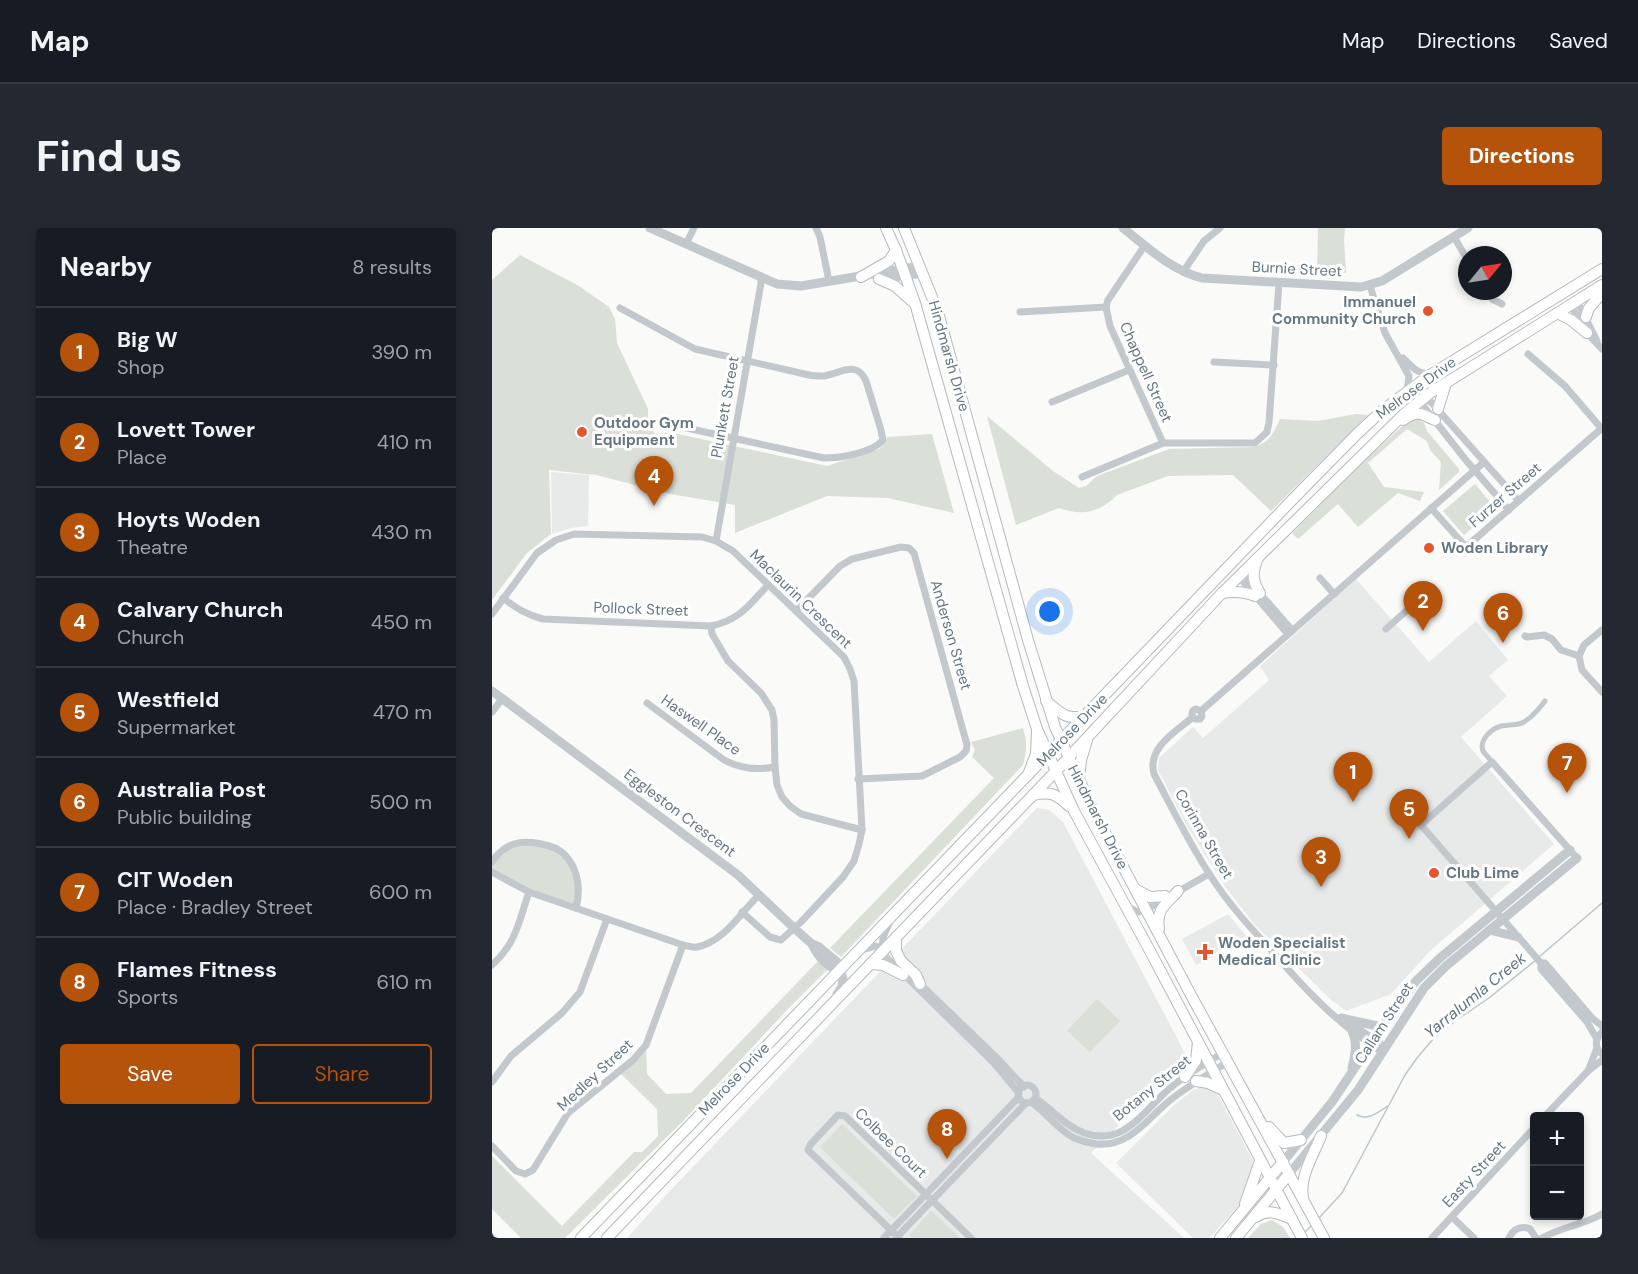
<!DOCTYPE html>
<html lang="en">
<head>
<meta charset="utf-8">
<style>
  :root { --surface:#171b24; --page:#242831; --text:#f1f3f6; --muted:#9ea1a6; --line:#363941; --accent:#b45309 }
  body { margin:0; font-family:"DM Sans",sans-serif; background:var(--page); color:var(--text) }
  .controls { position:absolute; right:18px; bottom:18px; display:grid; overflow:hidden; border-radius:6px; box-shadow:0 3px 9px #0003 }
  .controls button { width:54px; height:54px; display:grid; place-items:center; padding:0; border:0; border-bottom:2px solid var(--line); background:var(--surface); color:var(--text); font:30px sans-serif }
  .compass { position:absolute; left:966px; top:18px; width:54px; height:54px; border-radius:50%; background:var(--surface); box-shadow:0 3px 9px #0003; rotate:60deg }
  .you { position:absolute; left:558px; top:384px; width:21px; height:21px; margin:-15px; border:4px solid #fff; border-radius:50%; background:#1a73e8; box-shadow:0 0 0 9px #1a73e833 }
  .badge { display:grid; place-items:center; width:39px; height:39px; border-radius:50%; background:var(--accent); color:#fff; font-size:20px; font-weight:700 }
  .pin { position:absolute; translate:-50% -50px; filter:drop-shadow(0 2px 3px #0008) }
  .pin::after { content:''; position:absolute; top:32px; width:21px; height:18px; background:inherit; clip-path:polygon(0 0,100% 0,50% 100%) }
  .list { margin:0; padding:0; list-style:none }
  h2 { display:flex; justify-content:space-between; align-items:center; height:78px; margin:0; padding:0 24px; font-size:26px }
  h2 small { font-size:20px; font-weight:400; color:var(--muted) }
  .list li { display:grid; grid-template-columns:39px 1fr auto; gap:18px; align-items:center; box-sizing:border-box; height:90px; padding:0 24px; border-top:2px solid var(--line) }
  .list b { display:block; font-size:22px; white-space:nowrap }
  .list p { margin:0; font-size:20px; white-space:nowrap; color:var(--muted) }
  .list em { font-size:20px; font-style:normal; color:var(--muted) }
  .actions { display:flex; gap:12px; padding:18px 24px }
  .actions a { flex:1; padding:14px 0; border:2px solid var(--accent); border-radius:6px; text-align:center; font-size:21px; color:var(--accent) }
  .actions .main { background:var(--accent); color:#fff }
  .map { position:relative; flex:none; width:1110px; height:1010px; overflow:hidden; border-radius:6px }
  header { display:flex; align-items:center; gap:36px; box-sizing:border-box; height:84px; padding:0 30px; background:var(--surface); border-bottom:2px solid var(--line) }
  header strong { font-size:28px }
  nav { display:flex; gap:33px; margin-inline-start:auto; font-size:21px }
  .intro { display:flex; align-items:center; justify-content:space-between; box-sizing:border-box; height:144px; padding:0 36px }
  h1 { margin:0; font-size:42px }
  .button { padding:15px 27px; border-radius:6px; background:var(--accent); color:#fff; font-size:21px; font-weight:700 }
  main { display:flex; gap:36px; padding:0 36px }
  aside { flex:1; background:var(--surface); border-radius:6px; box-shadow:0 3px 9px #0003 }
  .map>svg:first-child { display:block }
  .built { fill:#e8e9e9 }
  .green { fill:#dadfd7 }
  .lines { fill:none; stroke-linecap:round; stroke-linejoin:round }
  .stream { stroke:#bbc7cb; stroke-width:1.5 }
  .secondary-casing { stroke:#b3babf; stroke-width:12 }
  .primary-casing { stroke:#b5babe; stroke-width:12 }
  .pedestrian { stroke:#c3c8cc; stroke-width:5 }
  .minor { stroke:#c3c8cc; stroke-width:7 }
  .tertiary { stroke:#c3c8cc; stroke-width:9 }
  .secondary { stroke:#fff; stroke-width:10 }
  .primary { stroke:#fff; stroke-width:10 }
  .poi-dot { fill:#e4572e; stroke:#fff; stroke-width:2 }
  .labels { text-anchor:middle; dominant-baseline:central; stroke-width:6; stroke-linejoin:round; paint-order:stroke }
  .street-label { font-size:15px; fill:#657683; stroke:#fff }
  .poi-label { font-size:15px; font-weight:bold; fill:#657683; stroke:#fff; text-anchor:start }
  .water-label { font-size:16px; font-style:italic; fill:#60757c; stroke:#fff }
</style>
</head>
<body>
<header>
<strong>Map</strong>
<nav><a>Map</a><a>Directions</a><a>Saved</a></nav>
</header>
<div class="intro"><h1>Find us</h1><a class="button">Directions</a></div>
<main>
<aside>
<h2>Nearby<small>8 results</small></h2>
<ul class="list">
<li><span class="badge">1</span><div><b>Big W</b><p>Shop</p></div><em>390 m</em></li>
<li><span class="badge">2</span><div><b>Lovett Tower</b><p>Place</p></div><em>410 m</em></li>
<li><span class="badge">3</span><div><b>Hoyts Woden</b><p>Theatre</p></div><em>430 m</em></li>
<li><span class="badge">4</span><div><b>Calvary Church</b><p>Church</p></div><em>450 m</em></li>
<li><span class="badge">5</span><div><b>Westfield</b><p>Supermarket</p></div><em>470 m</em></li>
<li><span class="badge">6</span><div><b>Australia Post</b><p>Public building</p></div><em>500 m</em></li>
<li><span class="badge">7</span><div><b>CIT Woden</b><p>Place · Bradley Street</p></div><em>600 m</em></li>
<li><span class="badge">8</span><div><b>Flames Fitness</b><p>Sports</p></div><em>610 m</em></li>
</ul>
<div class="actions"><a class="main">Save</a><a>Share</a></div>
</aside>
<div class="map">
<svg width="1110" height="1010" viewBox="0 0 1110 1010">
  <rect width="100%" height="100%" fill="#fafaf8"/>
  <g class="built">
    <path d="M 59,244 L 97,247 L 96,298 L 79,300 L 60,306 Z"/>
    <path d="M 864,351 L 937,434 L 984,393 L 1016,432 L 997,448 L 1015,468 L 969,509 L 1062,616 L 938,723 L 899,766 L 854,783 L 838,771 L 763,697 L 734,660 L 695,598 L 666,542 L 667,530 L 701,499 L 711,510 L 777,452 L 768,438 Z"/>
    <path d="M 545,580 L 557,582 L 571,594 L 695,829 L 599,925 L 692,1010 L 135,1010 L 175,966 Z"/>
    <path d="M 736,686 L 756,710 L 704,737 L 690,711 Z"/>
    <path d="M 713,858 L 726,867 L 762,935 L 761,949 L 745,980 L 717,1010 L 701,1010 L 624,935 L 680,879 L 701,862 Z"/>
  </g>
  <g class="green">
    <path d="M 826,0 L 853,0 L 852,12 L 854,45 L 825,44 Z"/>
    <path d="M 28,27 L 87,58 L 117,79 L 123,91 L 125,115 L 156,181 L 156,199 L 164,206 L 181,205 L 335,238 L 387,221 L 394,214 L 395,209 L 440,206 L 462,285 L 396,270 L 335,268 L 243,305 L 243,277 L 178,266 L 104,247 L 57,242 L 59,306 L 35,325 L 0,372 L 0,52 Z"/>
    <path d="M 864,186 L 876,187 L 779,283 L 741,247 L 676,248 L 625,267 C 608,285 589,288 567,280 L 524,297 L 495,188 L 561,243 L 587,260 L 594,258 L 605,248 L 677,221 L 762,219 C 778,214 781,206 788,191 L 826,193 Z"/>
    <path d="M 923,189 L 932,195 L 935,203 L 967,241 L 967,244 L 947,262 L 949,234 L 938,222 L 935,213 L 915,201 L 876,235 L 892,259 L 932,264 L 928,273 L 906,265 L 866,299 L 846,276 L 806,311 L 800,305 L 874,231 L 918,191 Z"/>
    <path d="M 983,256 L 1003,280 L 972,307 L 951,283 Z"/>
    <path d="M 531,500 C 535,513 535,523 531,537 L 349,729 L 338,720 L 502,550 L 480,529 L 483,522 L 479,514 Z"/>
    <path d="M 38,615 L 73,626 L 86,652 L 84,680 L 37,664 L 0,644 L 0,634 L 12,621 Z"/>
    <path d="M 328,731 L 336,741 L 296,781 L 193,891 L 73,1010 L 29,1010 L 0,981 L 0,928 L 70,998 L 142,924 L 150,924 L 166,908 L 165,881 L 127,844 L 154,817 L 155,846 L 174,866 L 199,865 Z"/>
    <path d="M 605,771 L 628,793 L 598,824 L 575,803 Z"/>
    <path d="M 350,896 L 425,968 L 402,991 L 328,919 Z"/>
    <path d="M 439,983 L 440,983 L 468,1010 L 420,1010 L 417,1007 Z"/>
    <path d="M 780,992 L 791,999 L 798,1010 L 756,1010 L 769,996 Z"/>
  </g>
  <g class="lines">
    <g class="stream">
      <path d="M 1047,729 L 1110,675"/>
      <path d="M 865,887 C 877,893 886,884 896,878"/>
      <path d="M 827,990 L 850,965 L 913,847 L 925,830 L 942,810 L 963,793 L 997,770 L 1044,732"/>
      <path d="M 812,1005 L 819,998"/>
    </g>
    <g class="secondary-casing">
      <g id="secondary">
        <path d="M 404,709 L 404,723 L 409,733 L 424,747 L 428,756"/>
        <path d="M 378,736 L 391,737 L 411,747"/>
        <path d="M 89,1010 L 556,526"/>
        <path d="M 115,1010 L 564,543"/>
      </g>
    </g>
    <g class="primary-casing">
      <g id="primary">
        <path d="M 394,0 L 404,22 L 423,75 L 531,458 L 545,501 L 582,583 L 658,723 L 810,1010"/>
        <path d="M 412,0 L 446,84 L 536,412 L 563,499 L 601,582 L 700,769 L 832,1010"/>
        <path d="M 369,49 L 397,33 L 404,22"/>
        <path d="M 387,51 L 403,58 L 422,75"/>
        <path d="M 1065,85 L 1079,92 L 1095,105"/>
        <path d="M 1094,89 L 1097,80 L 1110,65"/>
        <path d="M 946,181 L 954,155"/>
        <path d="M 911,192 C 928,181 927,186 943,192"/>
        <path d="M 766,330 C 760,344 760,353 768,365"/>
        <path d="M 730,365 C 742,363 752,363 763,368"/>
        <path d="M 554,473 C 569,485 573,492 592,488"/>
        <path d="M 556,526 L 802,270 L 866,205 L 892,181 L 938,147 L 1110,41"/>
        <path d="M 564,543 L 730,365 L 912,186 L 938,165 L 1110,57"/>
        <path d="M 536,547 L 544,526 L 545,504"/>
        <path d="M 587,552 L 589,532 L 595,512"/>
        <path d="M 541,567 C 559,563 564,566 577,578"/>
        <path d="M 643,661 L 658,669 L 673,668"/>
        <path d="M 667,701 C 664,680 674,677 686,663"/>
        <path d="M 693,849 L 704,832 L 706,814"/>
        <path d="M 704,853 L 716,855 L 731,862"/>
        <path d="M 777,899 L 792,915 L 809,912"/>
        <path d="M 811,969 C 807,949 822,926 829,908"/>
        <path d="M 753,976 L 768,933"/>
        <path d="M 764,989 C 777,980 787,986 800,991"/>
        <path d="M 728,1010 L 791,934"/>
        <path d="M 744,1010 L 797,946"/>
      </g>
    </g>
    <path class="pedestrian" d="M 1000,534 C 998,531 993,526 991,523 C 987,512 999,501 1009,498 C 1017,496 1025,498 1032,494 C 1040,489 1047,481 1053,473"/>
    <g class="minor">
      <path d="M 324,0 L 328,9 L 337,53"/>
      <path d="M 962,9 L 975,31"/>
      <path d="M 194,16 L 202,0"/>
      <path d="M 653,17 L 616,72 L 614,79 L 618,98 L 671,215 L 763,215 L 775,204 L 777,194 L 787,55"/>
      <path d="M 691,44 L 712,13 L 728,0"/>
      <path d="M 878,58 L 893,105 L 917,148 L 915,163"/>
      <path d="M 995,63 L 1000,71 L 1010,76"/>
      <path d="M 1085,73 L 1105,113"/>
      <path d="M 1078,76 L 1095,105 L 1110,121"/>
      <path d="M 128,80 L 203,121 L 317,147 C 322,148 327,148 332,148 C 349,145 365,132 374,153 L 389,202 L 391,212 C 380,225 348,230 332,230 L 167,194"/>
      <path d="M 528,84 L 614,79"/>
      <path d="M 1036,126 L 1073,158 L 1109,200"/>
      <path d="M 911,130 C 920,139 925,146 939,146"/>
      <path d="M 722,134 L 782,137"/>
      <path d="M 929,171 L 939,174 L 1027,273"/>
      <path d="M 929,171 L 932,179 L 973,231 L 1017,282"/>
      <path d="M 560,174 L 637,142"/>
      <path d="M 590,249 L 671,215"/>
      <path d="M 939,280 L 974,319 L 1110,200"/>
      <path d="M 224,313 L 269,55 L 269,50"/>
      <path d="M 750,345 L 800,402"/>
      <path d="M 747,349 L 796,406"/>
      <path d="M 828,350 L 842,366"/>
      <path d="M 11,370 C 24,380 35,387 51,391 L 219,398 C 248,392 257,377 276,357"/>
      <path d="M 304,383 L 348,338 L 360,331 L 409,319 L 417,320 L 422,325 L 475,517 L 474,523 L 468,529 L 430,548 L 366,551"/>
      <path d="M 0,386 L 45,325 L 64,312 L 82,306 L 210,309 L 224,313 L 241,323 L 352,429 L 358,441 L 362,453 L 370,602 L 367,616 L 362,633 L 351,649 L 309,694 L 289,712 L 278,709 L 250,684"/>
      <path d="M 219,398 L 220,406 L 236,433 L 269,465 L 280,482 L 282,492 L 283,539 L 285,557 L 290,569 L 298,578 L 309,586 L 370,602"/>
      <path d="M 894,401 L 922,376"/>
      <path d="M 1033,408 L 1035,409 L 1052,407 L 1060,411 L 1069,422 L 1087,428"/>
      <path d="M 1087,428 L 1090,442 L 1110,464"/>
      <path d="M 1087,428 L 1092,417 L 1110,402"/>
      <path d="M 155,475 L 232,532 C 249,541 264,542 283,539"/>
      <path d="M 0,484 L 10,471"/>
      <path d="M 701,489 L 703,491 L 708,491 L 710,488 L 709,483"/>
      <path d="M 0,634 C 5,626 13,619 22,616 C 35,612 62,616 72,626 C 86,640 89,661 84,680"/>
      <path d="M 0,644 L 37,664 L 191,717 C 196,718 200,720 205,719 C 232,714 249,684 267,667"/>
      <path d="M 635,678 L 645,684 L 652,683 L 717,646"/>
      <path d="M 398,694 C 391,707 387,716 395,730 L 500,833 L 527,865"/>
      <path d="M 370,722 L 384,718 L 393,723"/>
      <path d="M 1049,735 L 929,597 L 1000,534 L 1085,630"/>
      <path d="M 0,737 C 24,716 27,693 37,664"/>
      <path d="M 427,755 L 504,829 L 532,859"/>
      <path d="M 855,793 L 893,819"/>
      <path d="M 1110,804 C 1103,811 1102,820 1110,826"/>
      <path d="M 1105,811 L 1095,794 L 1049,741 L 1049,735 L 1053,735 L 1100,790 L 1110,798"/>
      <path d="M 890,824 C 846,797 812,760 779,722 C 757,698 735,674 718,647 C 697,615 680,580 662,546 C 655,520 683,504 701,489 C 699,486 700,482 704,481 L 709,483 L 992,234"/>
      <path d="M 1096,843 L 1105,820"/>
      <path d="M 0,854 L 19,828 L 70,785 L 88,764 L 115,691"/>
      <circle cx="535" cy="866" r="9"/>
      <path d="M 543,870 C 560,881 573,898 592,905 C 633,919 651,883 677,861 C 693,847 712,836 731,825"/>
      <path d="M 539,874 C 554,884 565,901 582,910 C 589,913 597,915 604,916 C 638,919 655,891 677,873 C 696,858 716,846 736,834"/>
      <path d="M 1053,888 L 1096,843 L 1110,832"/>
      <path d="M 0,918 L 24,943 L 33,946 L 41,942 L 76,885 L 141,832 L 154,817 L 191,717"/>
      <path d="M 960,989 L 982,1010"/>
      <path d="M 392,1010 L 527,869"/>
      <path d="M 404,1010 L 534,875"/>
      <path d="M 407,1010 L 316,922 L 318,917 L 346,887 L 353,888 L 479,1010"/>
      <path d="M 940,1010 L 1042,900"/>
      <path d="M 1017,1010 C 1021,1001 1029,997 1038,1001 L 1044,1010"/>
      <path d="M 1050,1010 C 1069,999 1091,997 1110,986"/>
    </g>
    <g class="tertiary">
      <path d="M 158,0 L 285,56 L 309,58 L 428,38"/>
      <path d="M 631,0 C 655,19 679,42 710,50 L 869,59 L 890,53 L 976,0"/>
      <path d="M 386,51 L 431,45"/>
      <path d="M 0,463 L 246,647 L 302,700 L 320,716 L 327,719 L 345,734 L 351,751 L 350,759 L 345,766"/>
      <path d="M 997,702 L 1026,709"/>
      <path d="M 321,718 C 326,729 336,739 347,743"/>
      <path d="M 849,790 L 890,799"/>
      <path d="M 860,803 C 866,816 863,827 860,840"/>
      <path d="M 791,934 L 840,874 L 890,799 L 924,753 L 948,730 L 1078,622"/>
      <path d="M 797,946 L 866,862 L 932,760 L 954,738 L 1085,630"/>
    </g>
    <use href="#secondary" class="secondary"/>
    <use href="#primary" class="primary"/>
  </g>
  <g class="poi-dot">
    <circle cx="936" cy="83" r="6"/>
    <circle cx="90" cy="204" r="6"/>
    <circle cx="937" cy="320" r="6"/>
    <circle cx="942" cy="645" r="6"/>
    <path d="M710 715h6v6h6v6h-6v6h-6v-6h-6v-6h6z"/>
  </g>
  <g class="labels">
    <g class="street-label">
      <text transform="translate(805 41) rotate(3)">Burnie Street</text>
      <text transform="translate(457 128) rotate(74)">Hindmarsh Drive</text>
      <text transform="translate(654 144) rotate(66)">Chappell Street</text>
      <text transform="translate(924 160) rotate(-36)">Melrose Drive</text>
      <text transform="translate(233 179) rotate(-80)">Plunkett Street</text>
      <text transform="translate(1013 267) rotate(-41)">Furzer Street</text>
      <text transform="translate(309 371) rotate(44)">Maclaurin Crescent</text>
      <text transform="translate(149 381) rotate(2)">Pollock Street</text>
      <text transform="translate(459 407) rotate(74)">Anderson Street</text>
      <text transform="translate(209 497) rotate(35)">Haswell Place</text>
      <text transform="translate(580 502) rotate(-46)">Melrose Drive</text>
      <text transform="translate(188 585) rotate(37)">Eggleston Crescent</text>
      <text transform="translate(606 589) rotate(63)">Hindmarsh Drive</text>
      <text transform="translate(712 606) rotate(60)">Corinna Street</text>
      <text transform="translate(892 795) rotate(-57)">Callam Street</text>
      <text transform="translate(103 847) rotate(-43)">Medley Street</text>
      <text transform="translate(242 851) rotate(-46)">Melrose Drive</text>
      <text transform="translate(660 860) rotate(-39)">Botany Street</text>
      <text transform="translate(399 915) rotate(44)">Colbee Court</text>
      <text transform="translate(982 946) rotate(-47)">Easty Street</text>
    </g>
    <g class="poi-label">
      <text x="924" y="74" text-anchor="end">Immanuel<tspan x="924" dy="17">Community Church</tspan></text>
      <text x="102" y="195">Outdoor Gym<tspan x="102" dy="17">Equipment</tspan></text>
      <text x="949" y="320">Woden Library</text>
      <text x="954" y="645">Club Lime</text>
      <text x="726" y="715">Woden Specialist<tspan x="726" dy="17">Medical Clinic</tspan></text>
    </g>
    <g class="water-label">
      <text transform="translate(983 767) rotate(-39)">Yarralumla Creek</text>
    </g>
  </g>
</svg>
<div class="controls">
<button>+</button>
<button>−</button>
</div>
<svg class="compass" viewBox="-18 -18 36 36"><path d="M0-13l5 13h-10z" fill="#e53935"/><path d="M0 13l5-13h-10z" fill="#9ea1a6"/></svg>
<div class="you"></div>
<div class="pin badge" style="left:861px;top:574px">1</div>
<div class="pin badge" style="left:931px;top:403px">2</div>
<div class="pin badge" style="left:829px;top:659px">3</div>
<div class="pin badge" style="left:162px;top:278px">4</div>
<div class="pin badge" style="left:917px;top:611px">5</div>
<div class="pin badge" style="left:1011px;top:415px">6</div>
<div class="pin badge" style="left:1075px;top:565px">7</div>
<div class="pin badge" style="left:455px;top:931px">8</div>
</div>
</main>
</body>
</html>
